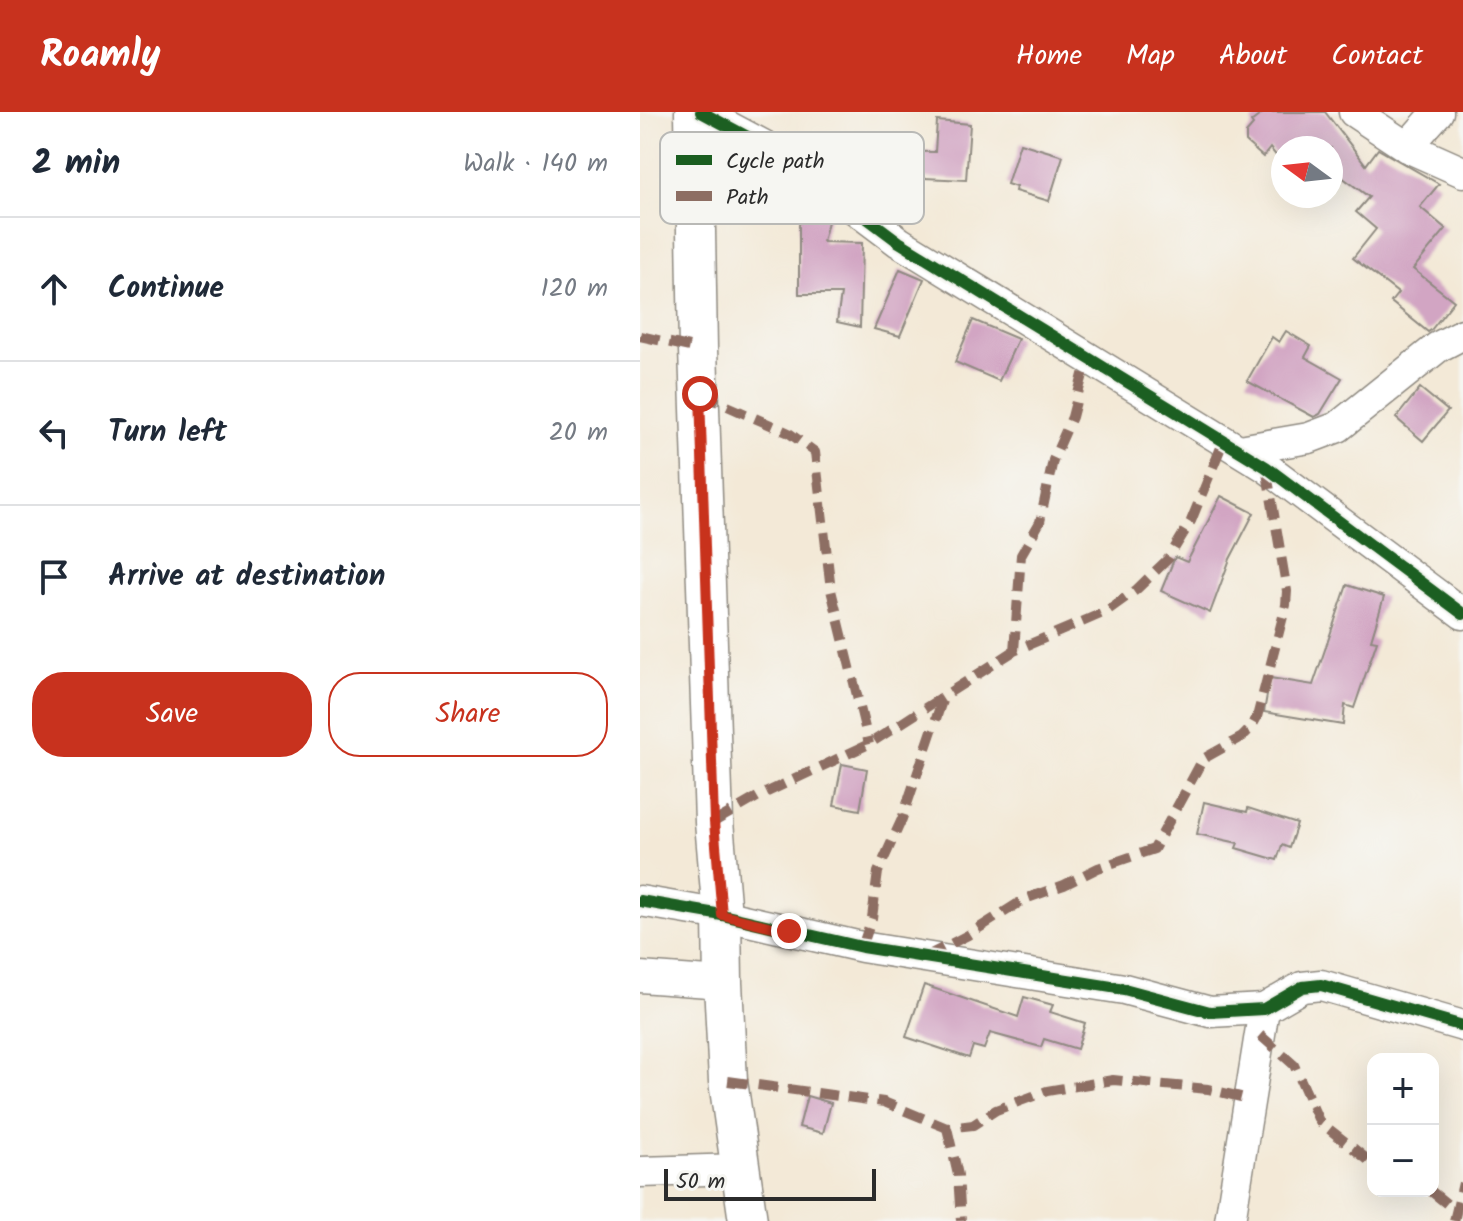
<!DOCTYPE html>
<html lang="en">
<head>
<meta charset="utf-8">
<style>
  :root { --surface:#fff; --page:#f2f2f3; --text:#1f2937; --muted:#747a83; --line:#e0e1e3; --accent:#c8321e }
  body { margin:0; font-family:Kalam,sans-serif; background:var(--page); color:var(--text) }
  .controls { position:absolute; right:24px; bottom:24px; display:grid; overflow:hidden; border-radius:16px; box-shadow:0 8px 32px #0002 }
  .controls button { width:72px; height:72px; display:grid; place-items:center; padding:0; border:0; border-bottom:2px solid var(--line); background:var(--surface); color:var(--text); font:40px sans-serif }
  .compass { position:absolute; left:631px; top:24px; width:72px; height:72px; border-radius:50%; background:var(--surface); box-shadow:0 8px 32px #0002; rotate:285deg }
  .scale { position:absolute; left:24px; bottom:20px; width:212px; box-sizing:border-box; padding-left:8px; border:4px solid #2b2b2b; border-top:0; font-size:22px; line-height:28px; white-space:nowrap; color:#2b2b2b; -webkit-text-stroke:6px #f6f6f2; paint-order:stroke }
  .stop { position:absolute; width:24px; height:24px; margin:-18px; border:6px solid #c8321e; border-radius:50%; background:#fff }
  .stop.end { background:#c8321e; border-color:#fff; box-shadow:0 2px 8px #0008 }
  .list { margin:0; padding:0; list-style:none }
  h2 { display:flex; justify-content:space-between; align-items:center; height:104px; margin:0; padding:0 32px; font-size:34px }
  h2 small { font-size:26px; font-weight:400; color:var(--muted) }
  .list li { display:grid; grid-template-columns:52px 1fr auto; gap:24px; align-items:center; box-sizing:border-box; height:144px; padding:0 32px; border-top:2px solid var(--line) }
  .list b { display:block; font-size:30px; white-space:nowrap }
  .list em { font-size:26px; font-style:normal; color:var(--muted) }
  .actions { display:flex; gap:16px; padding:24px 32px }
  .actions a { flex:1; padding:18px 0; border:2px solid var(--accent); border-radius:32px; text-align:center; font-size:28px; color:var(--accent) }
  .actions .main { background:var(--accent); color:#fff }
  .icon { flex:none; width:44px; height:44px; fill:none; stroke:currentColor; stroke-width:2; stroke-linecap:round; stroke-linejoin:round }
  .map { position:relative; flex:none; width:823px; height:1109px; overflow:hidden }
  header { display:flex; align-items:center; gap:48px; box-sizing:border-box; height:112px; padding:0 40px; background:var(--accent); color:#fff }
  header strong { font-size:38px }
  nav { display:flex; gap:44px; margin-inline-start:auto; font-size:28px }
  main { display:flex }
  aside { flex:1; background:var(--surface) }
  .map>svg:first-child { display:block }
  .building { fill:#d2a5c3 }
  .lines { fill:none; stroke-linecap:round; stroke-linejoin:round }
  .minor-casing { stroke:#8f8a81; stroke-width:33 }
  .major-casing { stroke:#8f8a81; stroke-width:41 }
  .minor { stroke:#fff; stroke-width:30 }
  .major { stroke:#fff; stroke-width:38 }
  .quiet { stroke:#8d6e63; stroke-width:10; stroke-dasharray:20 10; stroke-linecap:butt }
  .cycleway-casing { stroke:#f6f6f2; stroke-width:17 }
  .cycleway { stroke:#1b5e20; stroke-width:12 }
  .route { stroke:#c8321e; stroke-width:10 }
  .key { fill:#f6f6f2; stroke:#b9b9b6; stroke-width:2 }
  .key-label { font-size:22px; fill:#2b2b2b }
</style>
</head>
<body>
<header>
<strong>Roamly</strong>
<nav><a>Home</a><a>Map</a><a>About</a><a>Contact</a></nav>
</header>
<main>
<aside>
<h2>2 min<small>Walk · 140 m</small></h2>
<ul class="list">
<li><svg class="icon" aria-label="ahead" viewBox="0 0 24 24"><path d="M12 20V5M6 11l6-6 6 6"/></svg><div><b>Continue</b></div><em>120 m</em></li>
<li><svg class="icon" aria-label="left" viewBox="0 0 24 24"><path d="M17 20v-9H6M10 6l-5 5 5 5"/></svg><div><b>Turn left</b></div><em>20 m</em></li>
<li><svg class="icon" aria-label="arrive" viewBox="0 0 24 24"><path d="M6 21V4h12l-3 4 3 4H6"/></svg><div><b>Arrive at destination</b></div></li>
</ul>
<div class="actions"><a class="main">Save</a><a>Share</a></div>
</aside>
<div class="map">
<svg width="823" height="1109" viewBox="0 0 823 1109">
  <rect width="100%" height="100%" fill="#f6f6f2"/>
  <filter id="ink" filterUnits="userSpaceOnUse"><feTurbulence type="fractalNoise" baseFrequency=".0125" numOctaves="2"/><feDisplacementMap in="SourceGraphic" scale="16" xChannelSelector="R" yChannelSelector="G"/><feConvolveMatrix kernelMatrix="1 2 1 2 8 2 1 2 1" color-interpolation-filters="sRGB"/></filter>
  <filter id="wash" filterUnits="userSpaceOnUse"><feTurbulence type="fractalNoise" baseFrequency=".006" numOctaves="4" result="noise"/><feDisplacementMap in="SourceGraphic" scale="32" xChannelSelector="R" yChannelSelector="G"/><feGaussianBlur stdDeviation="1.8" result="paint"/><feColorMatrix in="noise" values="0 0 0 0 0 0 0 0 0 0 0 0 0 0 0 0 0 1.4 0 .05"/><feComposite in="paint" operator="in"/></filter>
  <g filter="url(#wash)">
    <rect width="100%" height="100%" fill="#f3e9d7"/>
    <g id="blocks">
      <g class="building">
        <path d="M 624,0 L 685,0 L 726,53 L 738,37 L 799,72 L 780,95 L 806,117 L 773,157 L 814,189 L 791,218 L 788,220 L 751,190 L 758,181 L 713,146 L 736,117 L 716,100 L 729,85 L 691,57 L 691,36 L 643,36 L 643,52 L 630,36 L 623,45 L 606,30 L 606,21 L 613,13 L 611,10 Z"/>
        <path d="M 297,9 L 330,12 L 326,68 L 242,64 L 242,39 L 295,40 Z"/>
        <path d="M 380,31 L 423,44 L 409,89 L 375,79 L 376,75 L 367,72 Z"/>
        <path d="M 164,92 L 190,101 L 183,130 L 222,131 L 220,215 L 197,210 L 201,182 L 159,182 L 159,113 Z"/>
        <path d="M 260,157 L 284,167 L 260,224 L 234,217 Z"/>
        <path d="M 333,208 L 378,227 L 359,269 L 315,250 Z"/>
        <path d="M 646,219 L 671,234 L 665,245 L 702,266 L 680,302 L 674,305 L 607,269 L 632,225 L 639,230 Z"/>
        <path d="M 780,276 L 808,299 L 783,329 L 756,306 Z"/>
        <path d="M 581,384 L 614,401 L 590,447 L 570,501 L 521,479 L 535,445 L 547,450 Z"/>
        <path d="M 707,473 L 744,485 L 731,528 L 737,529 L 714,596 L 705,593 L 703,613 L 624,600 L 630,566 L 673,573 Z"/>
        <path d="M 202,652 L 227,657 L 220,698 L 194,693 Z"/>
        <path d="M 564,690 L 607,700 L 608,696 L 657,712 L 649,736 L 642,733 L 637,748 L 596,736 L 598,731 L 557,722 Z"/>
        <path d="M 284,873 L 378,905 L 384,885 L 413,893 L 410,900 L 445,911 L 437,937 L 404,927 L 401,935 L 350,921 L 344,937 L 333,934 L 329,946 L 266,925 Z"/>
        <path d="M 167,984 L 191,991 L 183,1021 L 159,1015 Z"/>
      </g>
    </g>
  </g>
  <g filter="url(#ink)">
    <use href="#blocks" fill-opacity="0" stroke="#8f8a81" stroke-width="2"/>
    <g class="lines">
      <g class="minor-casing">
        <g id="minor">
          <path d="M 61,0 L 147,46 L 259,130 L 626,355 L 823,502"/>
          <path d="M 714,0 L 767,35 L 823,60"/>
          <path d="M 767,35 L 798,0"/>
          <path d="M 600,338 L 669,326 L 698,315 L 798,235 L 823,222"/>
          <path d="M 0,789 L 82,803 L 222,835 L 484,877 L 570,900 L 624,897 L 662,875 L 681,873 L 823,914"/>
          <path d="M 0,865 L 83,871"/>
          <path d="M 0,1060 L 101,1057"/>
          <path d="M 590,1109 L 624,897"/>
        </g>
      </g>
      <g class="major-casing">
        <path id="major" d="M 54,0 L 58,237 L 74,710 L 82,803 L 83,871 L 88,969 L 108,1109"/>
      </g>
      <use href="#minor" class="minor"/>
      <use href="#major" class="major"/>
      <g class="quiet">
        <path d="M 0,224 L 58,237"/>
        <path d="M 60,282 L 149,321 L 175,340 L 191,478 L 229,632"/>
        <path d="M 374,539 L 381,443 L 400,410 L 413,348 L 432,305 L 448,243"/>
        <path d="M 74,710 L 119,684 L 229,632 L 374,539 L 465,500 L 496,478 L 528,447 L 551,409 L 584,328"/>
        <path d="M 222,835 L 232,806 L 238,760 L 262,707 L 303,586"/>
        <path d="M 285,845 L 328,823 L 385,787 L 424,773 L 458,756 L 514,737 L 563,647 L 602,625 L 611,616 L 617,605 L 646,493 L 647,479 L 626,355"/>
        <path d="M 620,923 L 654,953 L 679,1009 L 733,1052"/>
        <path d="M 88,969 L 244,990 L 307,1016 L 333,1013 L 356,998 L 407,979 L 473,968 L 568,977 L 609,987"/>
        <path d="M 307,1016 L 318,1063 L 321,1109"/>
        <path d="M 791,1079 L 817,1100"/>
        <path d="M 814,1109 L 823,1071"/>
      </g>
      <g class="cycleway-casing">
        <g id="cycleway">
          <path d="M 61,0 L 147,46 L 259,130 L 626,355 L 823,502"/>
          <path d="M 0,789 L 82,803 L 222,835 L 484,877 L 570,900 L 624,897 L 662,875 L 681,873 L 823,914"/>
        </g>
      </g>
      <use href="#cycleway" class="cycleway"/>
    </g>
  </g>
  <g class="lines" filter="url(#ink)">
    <path class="route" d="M 60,282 L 74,710 L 82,803 L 149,819"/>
  </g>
  <rect x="20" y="20" width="264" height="92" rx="12" class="key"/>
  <rect x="36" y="43" width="36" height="10" fill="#1b5e20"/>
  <rect x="36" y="79" width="36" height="10" fill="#8d6e63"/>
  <g class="key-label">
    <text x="86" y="56">Cycle path</text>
    <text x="86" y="92">Path</text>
  </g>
</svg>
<div class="controls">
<button>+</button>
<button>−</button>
</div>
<svg class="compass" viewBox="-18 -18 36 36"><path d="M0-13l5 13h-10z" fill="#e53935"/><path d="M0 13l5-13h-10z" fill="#747a83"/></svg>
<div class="scale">50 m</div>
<div class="stop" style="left:60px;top:282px"></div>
<div class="stop end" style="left:149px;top:819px"></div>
</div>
</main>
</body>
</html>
